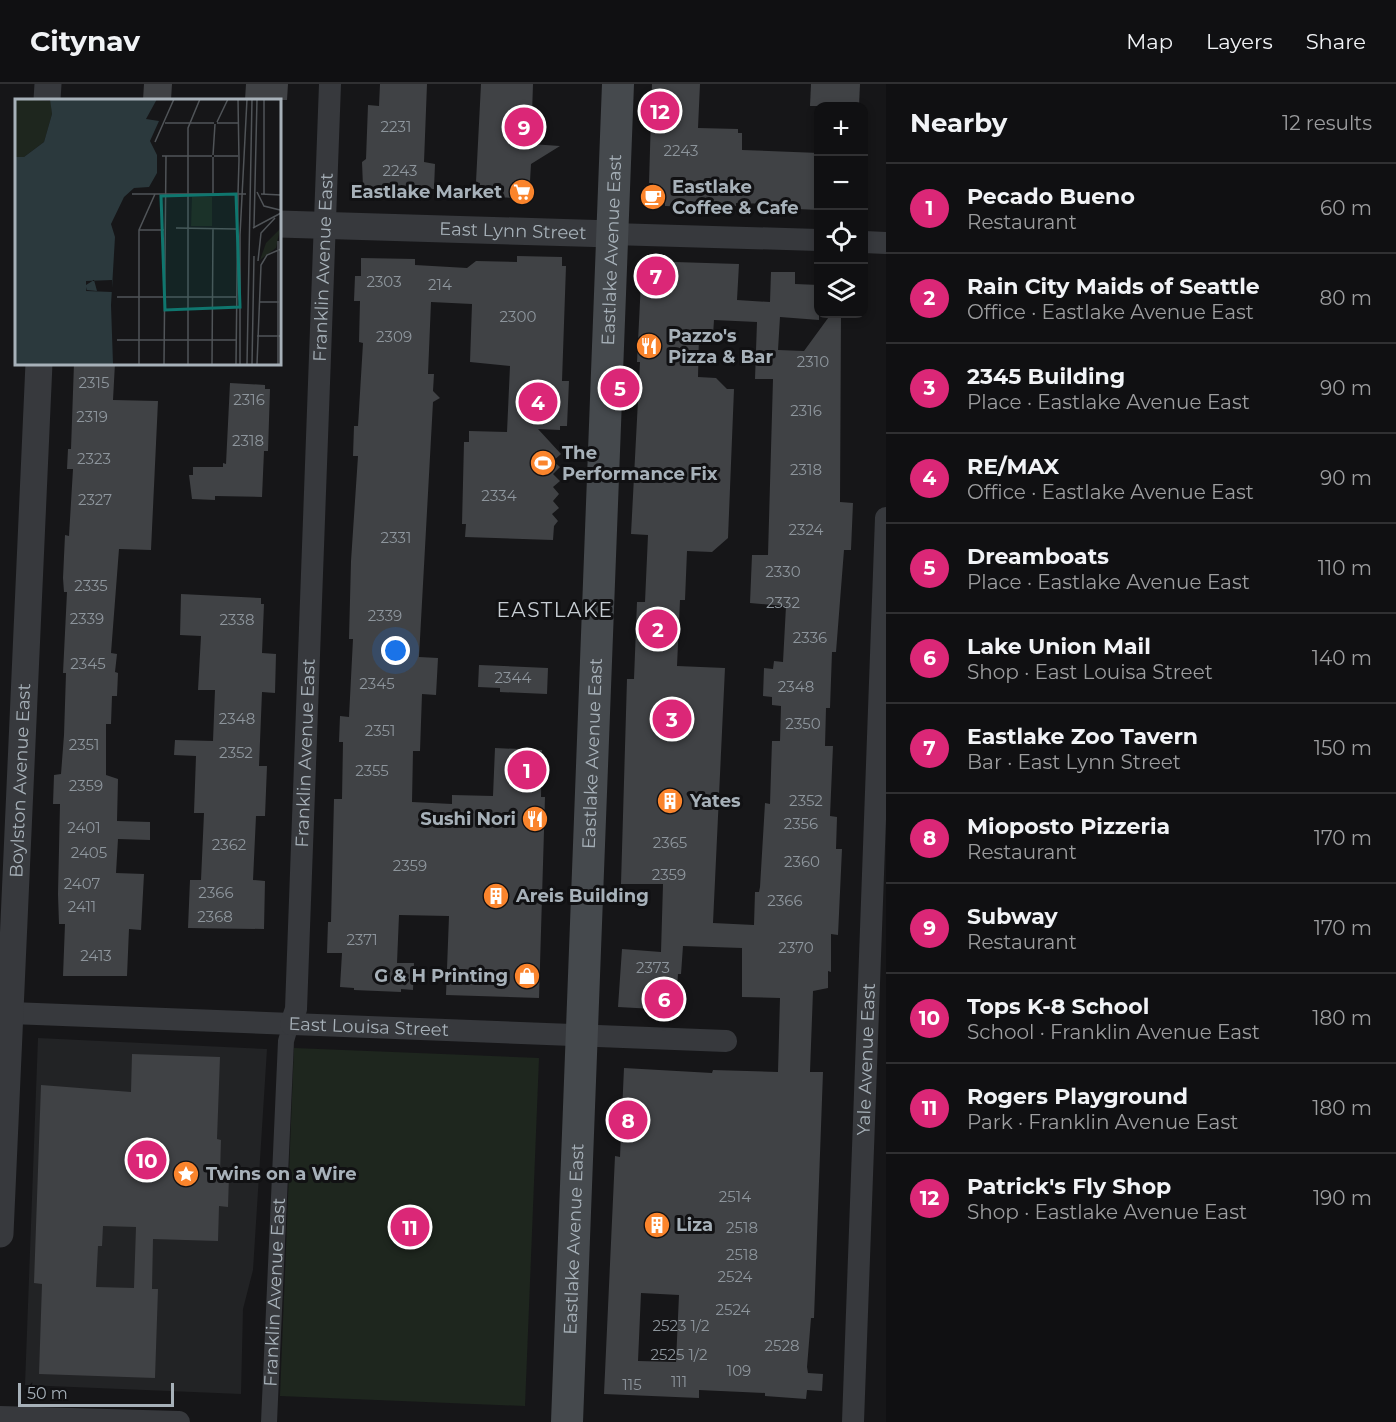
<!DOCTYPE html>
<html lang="en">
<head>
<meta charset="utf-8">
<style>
  :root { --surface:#101012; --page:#19191b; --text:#f1f3f6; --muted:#9c9d9f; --line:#303032; --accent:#db2777 }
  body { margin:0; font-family:Montserrat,sans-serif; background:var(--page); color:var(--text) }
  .controls { position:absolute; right:18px; top:18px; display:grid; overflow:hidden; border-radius:12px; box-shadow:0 3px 9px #0003 }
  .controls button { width:54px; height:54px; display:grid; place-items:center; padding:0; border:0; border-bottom:2px solid var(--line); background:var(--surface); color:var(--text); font:30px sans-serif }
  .scale { position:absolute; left:18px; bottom:15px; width:156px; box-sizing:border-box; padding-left:6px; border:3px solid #a7b1b9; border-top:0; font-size:16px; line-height:21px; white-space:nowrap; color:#a7b1b9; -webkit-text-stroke:4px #111113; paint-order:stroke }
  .you { position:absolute; left:396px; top:567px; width:21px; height:21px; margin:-15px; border:4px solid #fff; border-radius:50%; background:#1a73e8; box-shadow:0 0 0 9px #1a73e833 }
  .badge { display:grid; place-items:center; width:39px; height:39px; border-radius:50%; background:var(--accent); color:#fff; font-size:20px; font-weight:700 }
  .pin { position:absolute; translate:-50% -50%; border:3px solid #fff; box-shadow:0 2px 6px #0006 }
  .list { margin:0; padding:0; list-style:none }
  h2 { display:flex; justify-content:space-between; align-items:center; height:78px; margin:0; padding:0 24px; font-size:26px }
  h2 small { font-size:20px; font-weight:400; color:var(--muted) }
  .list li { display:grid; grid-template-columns:39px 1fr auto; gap:18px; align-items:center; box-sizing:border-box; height:90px; padding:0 24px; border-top:2px solid var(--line) }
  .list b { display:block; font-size:22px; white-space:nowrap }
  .list p { margin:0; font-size:20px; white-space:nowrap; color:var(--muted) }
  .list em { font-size:20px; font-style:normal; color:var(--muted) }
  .icon { flex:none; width:33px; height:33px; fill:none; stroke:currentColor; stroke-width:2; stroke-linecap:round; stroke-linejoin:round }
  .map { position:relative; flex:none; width:886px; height:1338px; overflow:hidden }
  header { display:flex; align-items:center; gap:36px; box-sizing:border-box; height:84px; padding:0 30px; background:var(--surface); border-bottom:2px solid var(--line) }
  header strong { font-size:28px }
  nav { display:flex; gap:33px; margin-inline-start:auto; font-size:21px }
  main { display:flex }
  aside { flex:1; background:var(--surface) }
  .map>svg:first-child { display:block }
  .built { fill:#222325 }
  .green { fill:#1e261e }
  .building { fill:#404245; fill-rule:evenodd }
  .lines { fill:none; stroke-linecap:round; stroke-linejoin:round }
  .pedestrian { stroke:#37393d; stroke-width:16 }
  .minor { stroke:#37393d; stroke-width:22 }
  .tertiary { stroke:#37393d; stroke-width:27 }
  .secondary { stroke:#45494d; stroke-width:32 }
  .labels { text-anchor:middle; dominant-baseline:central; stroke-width:6; stroke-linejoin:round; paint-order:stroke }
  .number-label { font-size:15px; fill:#8d959c }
  .poi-label { font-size:18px; font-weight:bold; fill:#a7b1b9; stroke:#111113; text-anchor:start }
  .street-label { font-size:18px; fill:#a7b1b9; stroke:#111113 }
  .neighbourhood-label { font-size:20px; letter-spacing:1.5px; fill:#c8ced4; stroke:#111113 }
  .inset-road { fill:none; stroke:#505458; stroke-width:1.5 }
  .view { fill:#0f766e; fill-opacity:0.15; stroke:#0f766e; stroke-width:3 }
  .inset-edge { fill:none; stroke:#a7b1b9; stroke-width:3 }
</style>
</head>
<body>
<header>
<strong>Citynav</strong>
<nav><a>Map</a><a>Layers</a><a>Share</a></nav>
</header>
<main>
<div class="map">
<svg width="886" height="1338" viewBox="0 0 886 1338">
  <rect width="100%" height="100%" fill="#161618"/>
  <path class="built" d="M 38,954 L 267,965 L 253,1186 L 243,1225 L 241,1310 L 25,1301 Z"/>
  <path class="green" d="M 294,964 L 539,974 L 525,1322 L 280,1312 Z"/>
  <g class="building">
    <path d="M 144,0 L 172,0 L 171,16 L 143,16 Z"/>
    <path d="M 246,0 L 288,0 L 287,16 L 245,16 Z"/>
    <path d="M 380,0 L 427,0 L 424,78 L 435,80 L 434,105 L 363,103 L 362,78 L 366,75 L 368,21 L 379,22 Z"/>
    <path d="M 481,0 L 533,0 L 531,60 L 560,62 L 531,80 L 529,115 L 480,112 L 480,99 L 476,98 Z"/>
    <path d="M 652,0 L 700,0 L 698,44 L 738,45 L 738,49 L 742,49 L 742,66 L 819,69 L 819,126 L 774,124 L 774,120 L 736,119 L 736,122 L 716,121 L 713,124 L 665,122 L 665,119 L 653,118 L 653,99 L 649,99 Z"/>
    <path d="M 811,0 L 860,0 L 859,22 L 810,22 Z"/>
    <path d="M 517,172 L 562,173 L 562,182 L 566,182 L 562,297 L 569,297 L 567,342 L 560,342 L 560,346 L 538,345 L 561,370 L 553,377 L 560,383 L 553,390 L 560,397 L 553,403 L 559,410 L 553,417 L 559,424 L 552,430 L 558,437 L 554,442 L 553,456 L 465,453 L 466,440 L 462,440 L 464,358 L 469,358 L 469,347 L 507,348 L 510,282 L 470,278 L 472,220 L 431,218 L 428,290 L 434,290 L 433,307 L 440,314 L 433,318 L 419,573 L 438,574 L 436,611 L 422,610 L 420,667 L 413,667 L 412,718 L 452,720 L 452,711 L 493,712 L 495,664 L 542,666 L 541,713 L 545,713 L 539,914 L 446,911 L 449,832 L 399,831 L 397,879 L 414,879 L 413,906 L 401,905 L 401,908 L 354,906 L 354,904 L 340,903 L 342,869 L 327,869 L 328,838 L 331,838 L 334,715 L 342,715 L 343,658 L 339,658 L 340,632 L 349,633 L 353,555 L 349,555 L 351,477 L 358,372 L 353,372 L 354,342 L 358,342 L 363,259 L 359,258 L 360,217 L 354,217 L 355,192 L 361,192 L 361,174 L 415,175 L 415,181 L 467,184 L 476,177 L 517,178 Z"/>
    <path d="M 642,177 L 739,180 L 737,216 L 770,218 L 771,188 L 795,188 L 795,200 L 819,201 L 819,236 L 780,233 L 778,266 L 804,267 L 831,230 L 841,230 L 840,418 L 853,419 L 851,466 L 844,466 L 836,568 L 832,568 L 830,624 L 826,624 L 825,662 L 833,662 L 830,732 L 837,733 L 836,765 L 842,765 L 838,851 L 831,850 L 831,888 L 828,887 L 828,904 L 813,907 L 810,988 L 823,988 L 814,1234 L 811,1234 L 807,1283 L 808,1289 L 823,1290 L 822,1307 L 807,1306 L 806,1315 L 765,1312 L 765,1309 L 699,1306 L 699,1314 L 604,1310 L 615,1072 L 620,1073 L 624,984 L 712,989 L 713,986 L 778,988 L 780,914 L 742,913 L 742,864 L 683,862 L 681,890 L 678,890 L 677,904 L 673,903 L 672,926 L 618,923 L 622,865 L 661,868 L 663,800 L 621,800 L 627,595 L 634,595 L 637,518 L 645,518 L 648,451 L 631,450 L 640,278 L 637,278 ZM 714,236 L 757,238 L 755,295 L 773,295 L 768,471 L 752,471 L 750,519 L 786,522 L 783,578 L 774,577 L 773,585 L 764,584 L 763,612 L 772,613 L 772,621 L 781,622 L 780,657 L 772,657 L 770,720 L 765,719 L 760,803 L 759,808 L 755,808 L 754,841 L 713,839 L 725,584 L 677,582 L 680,516 L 685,516 L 687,467 L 712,468 L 728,454 L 734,305 L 727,305 L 716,294 L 698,293 L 699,250 L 713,251 ZM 641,1209 L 679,1211 L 676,1278 L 638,1277 Z"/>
    <path d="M 74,279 L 115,279 L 113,316 L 158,317 L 151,466 L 119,465 L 111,569 L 117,570 L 115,588 L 118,589 L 117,612 L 112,612 L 111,640 L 106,640 L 106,691 L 118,695 L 117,737 L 150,738 L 150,756 L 118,755 L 116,789 L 144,790 L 141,846 L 129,845 L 127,892 L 63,892 L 65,840 L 59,840 L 58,810 L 60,720 L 53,720 L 54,691 L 61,690 L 64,651 L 66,589 L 63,589 L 67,508 L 64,508 L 63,494 L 65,451 L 69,452 L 73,385 L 67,385 L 68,365 L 71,365 Z"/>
    <path d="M 230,299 L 265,301 L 265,305 L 270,305 L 268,367 L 264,367 L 262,413 L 215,412 L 215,416 L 192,415 L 189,391 L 193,391 L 193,383 L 223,383 L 223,379 L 226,380 Z"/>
    <path d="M 181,510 L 261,514 L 261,520 L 264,520 L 262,569 L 276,570 L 275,609 L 262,608 L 259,682 L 267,682 L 265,732 L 256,732 L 253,796 L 265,797 L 264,845 L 188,844 L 190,796 L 201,796 L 204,729 L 194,729 L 196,672 L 174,671 L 175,656 L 213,657 L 215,606 L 198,606 L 201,552 L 180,551 Z"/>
    <path d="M 479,581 L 548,584 L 547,610 L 500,608 L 500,604 L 478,603 Z"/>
    <path d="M 132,970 L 220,973 L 217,1055 L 221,1056 L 220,1090 L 229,1091 L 228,1123 L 219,1122 L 218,1157 L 153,1155 L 152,1205 L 158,1205 L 155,1294 L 39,1290 L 42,1200 L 34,1199 L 41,1001 L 131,1008 ZM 103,1142 L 136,1143 L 134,1204 L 96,1203 L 98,1162 L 102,1162 Z"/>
  </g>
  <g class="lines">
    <path class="pedestrian" id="s1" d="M 269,1338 L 286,957 L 291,940"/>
    <g class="minor">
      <path d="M 612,150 L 818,156"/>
      <path d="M 864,158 L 886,159"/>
      <path id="s2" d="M 11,929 L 726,957"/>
      <path id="s3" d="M 291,940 L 296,925 L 330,0"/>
      <path d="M 0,1333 L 179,1338"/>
      <path id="s4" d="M 853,1338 L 886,434"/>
    </g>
    <g class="tertiary">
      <path d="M 47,16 L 48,0"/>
      <path id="s5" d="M 279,140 L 612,150"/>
      <path id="s6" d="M 0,1150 C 15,860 24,569 39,279"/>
    </g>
    <path class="secondary" id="s7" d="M 567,1338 L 618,0"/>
  </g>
  <defs>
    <g id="supermarket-disc" transform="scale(1.35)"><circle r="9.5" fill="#fa842c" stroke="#111113"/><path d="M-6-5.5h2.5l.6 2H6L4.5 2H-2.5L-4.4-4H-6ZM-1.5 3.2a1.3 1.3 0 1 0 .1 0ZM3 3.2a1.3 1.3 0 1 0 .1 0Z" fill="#fff"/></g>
    <g id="cafe-disc" transform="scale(1.35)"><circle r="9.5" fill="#fa842c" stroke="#111113"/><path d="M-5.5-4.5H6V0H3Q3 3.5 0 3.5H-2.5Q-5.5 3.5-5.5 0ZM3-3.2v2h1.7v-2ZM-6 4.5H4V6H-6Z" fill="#fff"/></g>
    <g id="restaurant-disc" transform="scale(1.35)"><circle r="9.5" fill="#fa842c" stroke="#111113"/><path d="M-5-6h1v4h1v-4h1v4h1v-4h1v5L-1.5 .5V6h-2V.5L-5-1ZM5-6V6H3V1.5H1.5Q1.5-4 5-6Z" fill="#fff"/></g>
    <g id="stadium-disc" transform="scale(1.35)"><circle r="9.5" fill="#fa842c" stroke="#111113"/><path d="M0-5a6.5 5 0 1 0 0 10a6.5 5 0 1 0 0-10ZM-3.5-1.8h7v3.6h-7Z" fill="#fff"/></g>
    <g id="building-disc" transform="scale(1.35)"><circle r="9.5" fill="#fa842c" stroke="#111113"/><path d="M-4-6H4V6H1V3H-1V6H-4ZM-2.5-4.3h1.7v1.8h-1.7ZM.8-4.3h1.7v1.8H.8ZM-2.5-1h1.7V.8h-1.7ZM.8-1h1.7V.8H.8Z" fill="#fff"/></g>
    <g id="shop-disc" transform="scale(1.35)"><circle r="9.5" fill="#fa842c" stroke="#111113"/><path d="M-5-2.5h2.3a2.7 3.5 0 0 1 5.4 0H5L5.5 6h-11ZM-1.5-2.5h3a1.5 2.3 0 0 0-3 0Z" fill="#fff"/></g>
    <g id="sight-disc" transform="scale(1.35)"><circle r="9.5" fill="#fa842c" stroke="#111113"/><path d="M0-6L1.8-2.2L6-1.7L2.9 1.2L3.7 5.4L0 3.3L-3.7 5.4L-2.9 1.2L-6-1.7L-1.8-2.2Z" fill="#fff"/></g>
  </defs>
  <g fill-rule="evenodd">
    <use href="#supermarket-disc" x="522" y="108"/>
    <use href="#cafe-disc" x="653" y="113"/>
    <use href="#restaurant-disc" x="649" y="262"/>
    <use href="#stadium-disc" x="543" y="379"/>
    <use href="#building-disc" x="670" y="717"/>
    <use href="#restaurant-disc" x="535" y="735"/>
    <use href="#building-disc" x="496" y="812"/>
    <use href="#shop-disc" x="527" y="892"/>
    <use href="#sight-disc" x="186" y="1090"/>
    <use href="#building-disc" x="657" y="1141"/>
  </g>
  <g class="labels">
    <g class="number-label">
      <text x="396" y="42">2231</text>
      <text x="681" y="66">2243</text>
      <text x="400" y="86">2243</text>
      <text x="384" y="197">2303</text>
      <text x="440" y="200">214</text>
      <text x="518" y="232">2300</text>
      <text x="394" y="252">2309</text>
      <text x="813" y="277">2310</text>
      <text x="94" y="298">2315</text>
      <text x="249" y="315">2316</text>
      <text x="806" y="326">2316</text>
      <text x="92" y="332">2319</text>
      <text x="248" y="356">2318</text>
      <text x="94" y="374">2323</text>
      <text x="806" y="385">2318</text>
      <text x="499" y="411">2334</text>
      <text x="95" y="415">2327</text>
      <text x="806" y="445">2324</text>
      <text x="396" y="453">2331</text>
      <text x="783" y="487">2330</text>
      <text x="91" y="501">2335</text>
      <text x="783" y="518">2332</text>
      <text x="385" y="531">2339</text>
      <text x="87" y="534">2339</text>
      <text x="237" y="535">2338</text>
      <text x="810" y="553">2336</text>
      <text x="88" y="579">2345</text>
      <text x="513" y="593">2344</text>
      <text x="377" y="599">2345</text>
      <text x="796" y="602">2348</text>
      <text x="237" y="634">2348</text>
      <text x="803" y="639">2350</text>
      <text x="380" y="646">2351</text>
      <text x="84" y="660">2351</text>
      <text x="236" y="668">2352</text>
      <text x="372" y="686">2355</text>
      <text x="86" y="701">2359</text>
      <text x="806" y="716">2352</text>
      <text x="801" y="739">2356</text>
      <text x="84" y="743">2401</text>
      <text x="670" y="758">2365</text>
      <text x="229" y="760">2362</text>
      <text x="89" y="768">2405</text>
      <text x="802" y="777">2360</text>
      <text x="410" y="781">2359</text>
      <text x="669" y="790">2359</text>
      <text x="82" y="799">2407</text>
      <text x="216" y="808">2366</text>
      <text x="785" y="816">2366</text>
      <text x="82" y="822">2411</text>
      <text x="215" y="832">2368</text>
      <text x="362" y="855">2371</text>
      <text x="796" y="863">2370</text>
      <text x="96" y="871">2413</text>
      <text x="653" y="883">2373</text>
      <text x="735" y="1112">2514</text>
      <text x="742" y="1143">2518</text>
      <text x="742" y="1170">2518</text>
      <text x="735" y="1192">2524</text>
      <text x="733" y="1225">2524</text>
      <text x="681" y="1241">2523 1/2</text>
      <text x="782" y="1261">2528</text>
      <text x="679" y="1270">2525 1/2</text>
      <text x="739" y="1286">109</text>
      <text x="679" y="1297">111</text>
      <text x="632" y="1300">115</text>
    </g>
    <g class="poi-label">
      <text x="672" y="103">Eastlake<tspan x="672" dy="21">Coffee &amp; Cafe</tspan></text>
      <text x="502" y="108" text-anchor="end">Eastlake Market</text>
      <text x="668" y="252">Pazzo's<tspan x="668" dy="21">Pizza &amp; Bar</tspan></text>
      <text x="562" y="369">The<tspan x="562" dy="21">Performance Fix</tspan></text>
      <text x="690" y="717">Yates</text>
      <text x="516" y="735" text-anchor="end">Sushi Nori</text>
      <text x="516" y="812">Areis Building</text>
      <text x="508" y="892" text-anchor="end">G &amp; H Printing</text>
      <text x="206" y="1090">Twins on a Wire</text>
      <text x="676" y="1141">Liza</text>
    </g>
    <g class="street-label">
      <text stroke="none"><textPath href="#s5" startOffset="234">East Lynn Street</textPath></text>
      <text stroke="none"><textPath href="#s7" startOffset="1173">Eastlake Avenue East</textPath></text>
      <text stroke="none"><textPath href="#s3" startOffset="758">Franklin Avenue East</textPath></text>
      <text stroke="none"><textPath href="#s7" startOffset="669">Eastlake Avenue East</textPath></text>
      <text stroke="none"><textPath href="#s3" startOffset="272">Franklin Avenue East</textPath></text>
      <text stroke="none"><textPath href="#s6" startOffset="454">Boylston Avenue East</textPath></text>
      <text stroke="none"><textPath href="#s2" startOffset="358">East Louisa Street</textPath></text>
      <text stroke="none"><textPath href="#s4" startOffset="363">Yale Avenue East</textPath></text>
      <text stroke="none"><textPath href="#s7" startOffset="183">Eastlake Avenue East</textPath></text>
      <text stroke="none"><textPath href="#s1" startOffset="130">Franklin Avenue East</textPath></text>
    </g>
    <g class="neighbourhood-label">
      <text x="555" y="526">EASTLAKE</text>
    </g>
  </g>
  <g transform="translate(15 15)">
    <rect width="266" height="266" fill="#161618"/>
    <path d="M 0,0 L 36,2 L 37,15 L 29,43 L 9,58 L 0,58 ZM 177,98 L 197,98 L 197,127 L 176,127 ZM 265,130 L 261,149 L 245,161 L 251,144 Z" fill="#1e261e"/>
    <path d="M 35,0 L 142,0 L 131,20 L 144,22 L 135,42 L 142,56 L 142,74 L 134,88 L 119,89 L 109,98 L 96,125 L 100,138 L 96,206 L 98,265 L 0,265 L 0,58 L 9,58 L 29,43 L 37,15 Z" fill="#2b393d"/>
    <path d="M 79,181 L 71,186 L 71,182 L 97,181 L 97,193 L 71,192 L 72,188 L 72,191 L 82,192 Z" fill="#161618"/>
    <path class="inset-road" d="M 223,0 L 224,61M 249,0 L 249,95M 202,23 L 213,0M 150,24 L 199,24M 202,24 L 224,24M 140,43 L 159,0M 198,56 L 200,25M 147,57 L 197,57M 199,57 L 223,57M 198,58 L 198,95M 224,61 L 223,95 L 231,95M 242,93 L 249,107 L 265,111M 117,95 L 223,95 L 221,265M 246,95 L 266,96M 239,128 L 242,0M 161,129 L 221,130M 238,129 L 266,114M 124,131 L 149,131M 243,162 L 246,134 L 260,119M 102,198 L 221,198M 244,203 L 264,203M 242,237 L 265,237M 102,241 L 221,241M 124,265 L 124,131 L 140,95M 149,265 L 151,57M 173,265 L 173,29 L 185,0M 197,265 L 198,129M 225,265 L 225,136 L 232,0M 232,265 L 237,0M 237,265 L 239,157M 242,265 L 246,166 L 252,156 L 266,150M 263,265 L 263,142"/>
    <path class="view" d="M 221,95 L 225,208 L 150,211 L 146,97 Z"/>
    <rect width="266" height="266" class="inset-edge"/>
  </g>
</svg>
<div class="controls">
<button>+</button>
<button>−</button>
<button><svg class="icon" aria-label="locate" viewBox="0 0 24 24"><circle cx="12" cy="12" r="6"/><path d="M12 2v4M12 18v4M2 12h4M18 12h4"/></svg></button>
<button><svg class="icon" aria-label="layers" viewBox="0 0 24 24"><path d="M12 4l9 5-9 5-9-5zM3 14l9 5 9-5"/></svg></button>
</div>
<div class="scale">50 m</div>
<div class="you"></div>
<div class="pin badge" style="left:527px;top:686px">1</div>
<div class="pin badge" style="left:658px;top:545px">2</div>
<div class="pin badge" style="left:672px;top:635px">3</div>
<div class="pin badge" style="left:538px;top:318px">4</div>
<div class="pin badge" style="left:620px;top:304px">5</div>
<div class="pin badge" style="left:664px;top:915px">6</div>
<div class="pin badge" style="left:656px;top:192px">7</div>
<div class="pin badge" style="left:628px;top:1036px">8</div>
<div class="pin badge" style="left:524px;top:43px">9</div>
<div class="pin badge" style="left:147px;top:1076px">10</div>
<div class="pin badge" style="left:410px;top:1143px">11</div>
<div class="pin badge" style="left:660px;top:27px">12</div>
</div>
<aside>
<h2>Nearby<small>12 results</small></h2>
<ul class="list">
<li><span class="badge">1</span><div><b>Pecado Bueno</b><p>Restaurant</p></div><em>60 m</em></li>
<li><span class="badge">2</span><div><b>Rain City Maids of Seattle</b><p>Office · Eastlake Avenue East</p></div><em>80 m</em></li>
<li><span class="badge">3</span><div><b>2345 Building</b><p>Place · Eastlake Avenue East</p></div><em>90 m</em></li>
<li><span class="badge">4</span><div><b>RE/MAX</b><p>Office · Eastlake Avenue East</p></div><em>90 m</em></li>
<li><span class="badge">5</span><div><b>Dreamboats</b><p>Place · Eastlake Avenue East</p></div><em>110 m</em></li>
<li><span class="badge">6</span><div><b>Lake Union Mail</b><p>Shop · East Louisa Street</p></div><em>140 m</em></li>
<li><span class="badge">7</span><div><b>Eastlake Zoo Tavern</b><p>Bar · East Lynn Street</p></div><em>150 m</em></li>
<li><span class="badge">8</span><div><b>Mioposto Pizzeria</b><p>Restaurant</p></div><em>170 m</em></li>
<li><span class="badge">9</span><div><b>Subway</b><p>Restaurant</p></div><em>170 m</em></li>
<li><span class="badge">10</span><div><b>Tops K-8 School</b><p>School · Franklin Avenue East</p></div><em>180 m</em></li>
<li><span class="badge">11</span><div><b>Rogers Playground</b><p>Park · Franklin Avenue East</p></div><em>180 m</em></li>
<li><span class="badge">12</span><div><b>Patrick's Fly Shop</b><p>Shop · Eastlake Avenue East</p></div><em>190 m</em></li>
</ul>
</aside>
</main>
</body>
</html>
